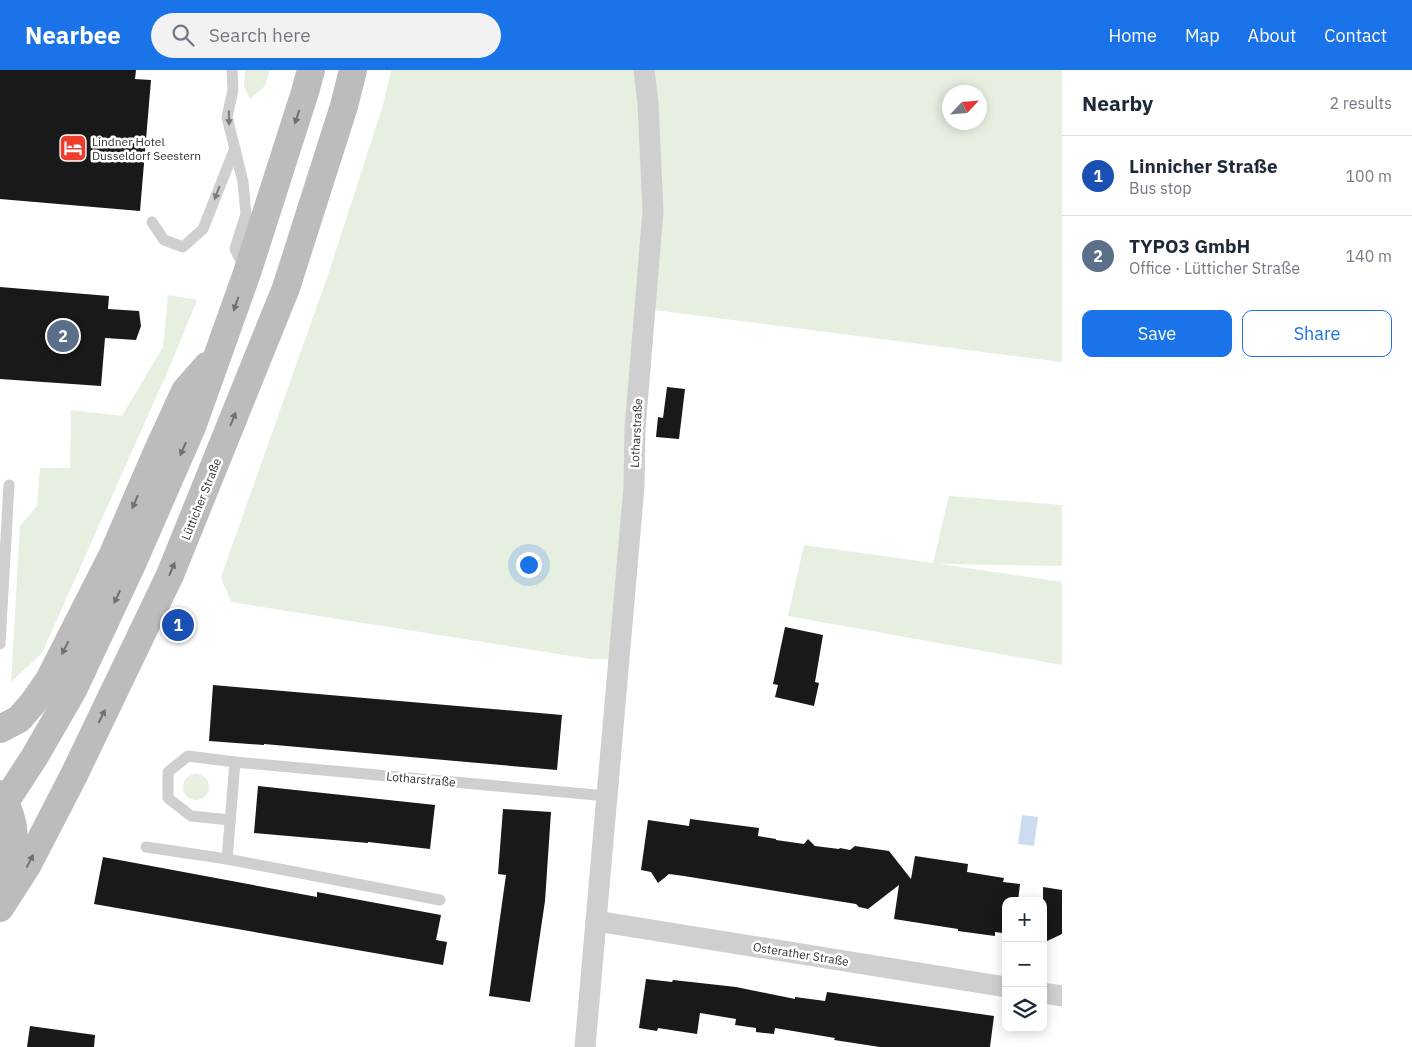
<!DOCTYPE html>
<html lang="en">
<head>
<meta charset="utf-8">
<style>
  :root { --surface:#fff; --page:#f2f2f3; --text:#1f2937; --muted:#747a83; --line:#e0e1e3; --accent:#1a73e8 }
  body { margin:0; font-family:"IBM Plex Sans",sans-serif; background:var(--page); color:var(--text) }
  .controls { position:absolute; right:15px; bottom:15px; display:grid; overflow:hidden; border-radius:10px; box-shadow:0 2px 12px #0003 }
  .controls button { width:45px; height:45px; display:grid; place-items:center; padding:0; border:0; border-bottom:1px solid var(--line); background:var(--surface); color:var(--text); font:25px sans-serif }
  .compass { position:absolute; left:942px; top:15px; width:45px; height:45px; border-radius:50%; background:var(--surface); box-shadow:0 2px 12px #0003; rotate:64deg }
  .you { position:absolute; left:528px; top:494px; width:18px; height:18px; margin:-12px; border:4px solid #fff; border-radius:50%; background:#1a73e8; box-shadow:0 0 0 8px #1a73e833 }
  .badge { display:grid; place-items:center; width:32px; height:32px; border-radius:50%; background:var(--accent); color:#fff; font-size:16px; font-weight:700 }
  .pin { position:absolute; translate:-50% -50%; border:2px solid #fff; box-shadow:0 1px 5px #0006 }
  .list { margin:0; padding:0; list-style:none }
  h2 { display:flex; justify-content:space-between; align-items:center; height:65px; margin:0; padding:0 20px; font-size:21px }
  h2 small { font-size:16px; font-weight:400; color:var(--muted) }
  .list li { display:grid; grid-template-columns:32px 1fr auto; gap:15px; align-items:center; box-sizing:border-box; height:80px; padding:0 20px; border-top:1px solid var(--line) }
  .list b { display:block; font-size:19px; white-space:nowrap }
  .list p { margin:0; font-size:16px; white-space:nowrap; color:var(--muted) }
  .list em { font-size:16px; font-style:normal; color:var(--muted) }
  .actions { display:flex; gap:10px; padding:15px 20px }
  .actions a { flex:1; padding:11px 0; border:1px solid var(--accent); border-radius:10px; text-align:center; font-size:18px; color:var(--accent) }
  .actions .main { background:var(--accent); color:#fff }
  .icon { flex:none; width:28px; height:28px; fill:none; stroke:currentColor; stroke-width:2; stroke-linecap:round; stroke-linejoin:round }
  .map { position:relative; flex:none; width:1062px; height:977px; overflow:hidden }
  header { display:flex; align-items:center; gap:30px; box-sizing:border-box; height:70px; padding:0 25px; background:var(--accent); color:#fff }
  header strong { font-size:24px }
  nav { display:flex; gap:28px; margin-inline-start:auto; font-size:18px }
  .search { width:350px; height:45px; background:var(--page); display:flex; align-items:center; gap:12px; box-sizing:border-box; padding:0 18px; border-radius:28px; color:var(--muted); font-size:19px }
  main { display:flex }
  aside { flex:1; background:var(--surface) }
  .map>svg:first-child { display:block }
  .green { fill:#e6efe0; fill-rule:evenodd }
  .water { fill:#ccdcef }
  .building { fill:#191919 }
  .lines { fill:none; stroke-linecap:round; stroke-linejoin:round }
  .service { stroke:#cfcfcf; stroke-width:11 }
  .minor { stroke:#cfcfcf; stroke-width:21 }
  .secondary { stroke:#bcbcbc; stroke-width:28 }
  .oneway { fill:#707070 }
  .oneway2 { fill:#797979 }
  .labels { text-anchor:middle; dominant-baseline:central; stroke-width:5; stroke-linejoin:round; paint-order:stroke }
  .poi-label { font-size:12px; fill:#323232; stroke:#fff; text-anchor:start }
  .street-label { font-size:12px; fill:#323232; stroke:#fff }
</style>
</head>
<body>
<header>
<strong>Nearbee</strong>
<div class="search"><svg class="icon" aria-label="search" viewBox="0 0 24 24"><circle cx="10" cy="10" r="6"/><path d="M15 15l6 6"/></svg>Search here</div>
<nav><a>Home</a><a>Map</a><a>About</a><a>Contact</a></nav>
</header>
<main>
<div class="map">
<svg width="1062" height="977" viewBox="0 0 1062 977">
  <rect width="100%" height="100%" fill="#fff"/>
  <g class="green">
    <path d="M 245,0 L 270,0 L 265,16 L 250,29 L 244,17 Z"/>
    <path d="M 391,0 L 640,0 L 646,169 L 616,589 L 590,589 L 231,532 L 221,507 L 328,205 L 383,35 Z"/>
    <path d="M 651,0 L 1062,0 L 1062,292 L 654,240 ZM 949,22 L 979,22 L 979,52 L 949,52 Z"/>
    <path d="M 168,225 L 197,230 L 170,296 L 42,583 L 11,612 L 20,456 L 37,436 L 40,398 L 70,398 L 71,340 L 122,346 L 163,277 Z"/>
    <path d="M 949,426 L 1062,435 L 1062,496 L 939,494 L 1062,512 L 1062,595 L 788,546 L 804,475 L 933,493 Z"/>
    <circle cx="196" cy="717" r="13"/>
  </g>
  <path class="water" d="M 1022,745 L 1038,747 L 1034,776 L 1018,774 Z"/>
  <g class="building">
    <path d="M 0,0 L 136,0 L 135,9 L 151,10 L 140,141 L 0,129 Z"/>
    <path d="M 0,217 L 109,226 L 108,239 L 139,241 L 141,256 L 136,270 L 105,268 L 101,316 L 0,309 Z"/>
    <path d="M 667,317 L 685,319 L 679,369 L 656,367 L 658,347 L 663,348 Z"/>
    <path d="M 785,557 L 823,565 L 815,612 L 819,613 L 814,636 L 775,627 L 778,615 L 773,614 Z"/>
    <path d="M 213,615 L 562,645 L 557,700 L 264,674 L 264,675 L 209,671 Z"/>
    <path d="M 258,716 L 435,735 L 430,779 L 368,772 L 368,773 L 254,763 Z"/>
    <path d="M 503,739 L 551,742 L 545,831 L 530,932 L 489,926 L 506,805 L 498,804 Z"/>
    <path d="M 690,749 L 759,758 L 758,766 L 776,769 L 776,770 L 804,774 L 808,769 L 815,776 L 839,779 L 840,778 L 850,780 L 855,776 L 889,781 L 911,809 L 915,786 L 968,794 L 967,802 L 1004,808 L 1003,812 L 1020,814 L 1018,831 L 1006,831 L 1006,861 L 1003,861 L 1003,863 L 995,862 L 995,866 L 958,861 L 958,859 L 894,849 L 899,815 L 868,839 L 859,837 L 856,834 L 684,806 L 669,804 L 658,813 L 651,802 L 641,800 L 648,750 L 689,756 Z"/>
    <path d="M 103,787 L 317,827 L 317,822 L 441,845 L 436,870 L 447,872 L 443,895 L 94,834 Z"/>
    <path d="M 1043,817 L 1062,820 L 1062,864 L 1043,873 Z"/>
    <path d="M 646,909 L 672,912 L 673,910 L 736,917 L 795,929 L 795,927 L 825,931 L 827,922 L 994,946 L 990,977 L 880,977 L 834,970 L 835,968 L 775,958 L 774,964 L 756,962 L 756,958 L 735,955 L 736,949 L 700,943 L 697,964 L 658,958 L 657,961 L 639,958 Z"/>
    <path d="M 30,956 L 95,965 L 94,977 L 27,977 Z"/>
  </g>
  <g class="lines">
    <g class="service">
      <path d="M 232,0 L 233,20 L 227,47 L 243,112 L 246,144 L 235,179 L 245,199"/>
      <path d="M 152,152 L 164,170 L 183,177 L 203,159 L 235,78"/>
      <path d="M 0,574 L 9,415"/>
      <path d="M 230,750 L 191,746 L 168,728 L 168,702 L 188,686 L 235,692"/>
      <path d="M 146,777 L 227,789"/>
      <path d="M 440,830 L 227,789 L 235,692 L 607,726"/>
    </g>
    <g class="minor">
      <path d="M 596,851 L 1006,917"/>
      <path d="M 1043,923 L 1062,926"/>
      <path d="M 585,977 L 634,417 L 635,359 L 653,141 L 648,33 L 644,0"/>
    </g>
    <g class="secondary">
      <path d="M 0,659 L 19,649 L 33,633 L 49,610 L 113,484 L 157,382 L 185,321 L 207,296"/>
      <path d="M 0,724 C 11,742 18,764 10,785 C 8,791 3,797 0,803"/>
      <path d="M 0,740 L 35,686 L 73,620 L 133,492 L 192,357 L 247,203 L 305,22 L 311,0"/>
      <path d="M 0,838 L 27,796 L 73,707 L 170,505 L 286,218 L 344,36 L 353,0"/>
    </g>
  </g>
  <defs><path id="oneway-solid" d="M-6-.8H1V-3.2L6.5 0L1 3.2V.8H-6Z" transform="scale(1.25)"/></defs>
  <g class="oneway">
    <use href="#oneway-solid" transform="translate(297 47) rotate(108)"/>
    <use href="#oneway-solid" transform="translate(236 234) rotate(109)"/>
    <use href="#oneway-solid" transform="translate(233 349) rotate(-68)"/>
    <use href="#oneway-solid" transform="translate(183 379) rotate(114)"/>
    <use href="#oneway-solid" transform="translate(135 432) rotate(113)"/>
    <use href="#oneway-solid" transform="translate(172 499) rotate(-67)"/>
    <use href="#oneway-solid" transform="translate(117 527) rotate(115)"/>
    <use href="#oneway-solid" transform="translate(65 578) rotate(117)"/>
    <use href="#oneway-solid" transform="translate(102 646) rotate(-64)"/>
    <use href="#oneway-solid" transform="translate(30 791) rotate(-62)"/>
  </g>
  <g class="oneway2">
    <use href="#oneway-solid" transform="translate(229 48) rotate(89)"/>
    <use href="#oneway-solid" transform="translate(217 123) rotate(111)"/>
  </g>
  <defs>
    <g id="hotel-square" transform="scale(1.4375)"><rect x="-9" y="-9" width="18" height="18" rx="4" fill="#ef3d2d" stroke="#fff"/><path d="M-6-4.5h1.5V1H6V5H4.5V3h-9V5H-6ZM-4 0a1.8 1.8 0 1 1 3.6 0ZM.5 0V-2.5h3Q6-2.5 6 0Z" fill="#fff"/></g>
  </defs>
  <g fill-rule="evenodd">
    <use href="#hotel-square" x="73" y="78"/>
  </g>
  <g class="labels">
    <g class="poi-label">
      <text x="92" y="71">Lindner Hotel<tspan x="92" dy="14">Dusseldorf Seestern</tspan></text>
    </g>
    <g class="street-label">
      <text transform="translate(636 363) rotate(-87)">Lotharstraße</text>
      <text transform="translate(201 429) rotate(-68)">Lütticher Straße</text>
      <text transform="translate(421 709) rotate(5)">Lotharstraße</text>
      <text transform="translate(801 884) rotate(9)">Osterather Straße</text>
    </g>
  </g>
</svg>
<div class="controls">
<button>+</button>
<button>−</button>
<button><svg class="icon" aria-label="layers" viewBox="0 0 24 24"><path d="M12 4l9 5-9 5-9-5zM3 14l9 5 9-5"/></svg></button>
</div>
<svg class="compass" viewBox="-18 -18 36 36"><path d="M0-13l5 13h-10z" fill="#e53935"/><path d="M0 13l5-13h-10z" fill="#747a83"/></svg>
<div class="you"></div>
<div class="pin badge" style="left:178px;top:555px;background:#1a4fb4">1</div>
<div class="pin badge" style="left:63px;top:266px;background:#5c6f8a">2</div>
</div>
<aside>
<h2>Nearby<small>2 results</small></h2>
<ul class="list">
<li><span class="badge" style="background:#1a4fb4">1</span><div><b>Linnicher Straße</b><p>Bus stop</p></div><em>100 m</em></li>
<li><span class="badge" style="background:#5c6f8a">2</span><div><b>TYPO3 GmbH</b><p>Office · Lütticher Straße</p></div><em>140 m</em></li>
</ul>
<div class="actions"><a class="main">Save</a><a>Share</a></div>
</aside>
</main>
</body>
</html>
